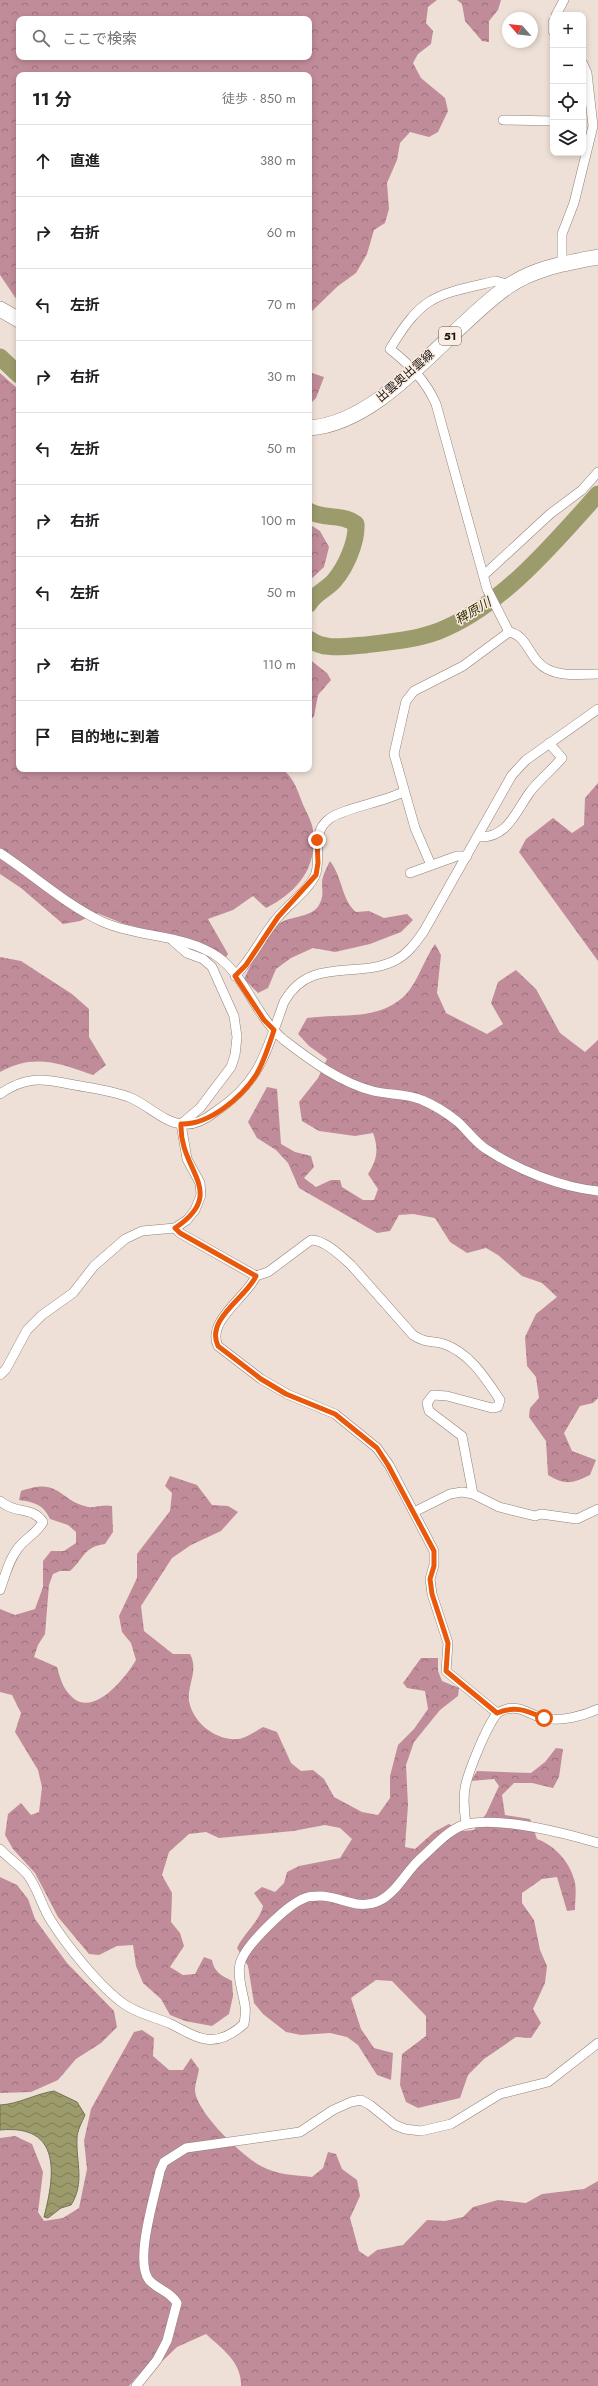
<!DOCTYPE html>
<html lang="ja">
<head>
<meta charset="utf-8">
<style>
  :root { --surface:#fff; --page:#f2f2f2; --text:#202124; --muted:#757577; --line:#e0e0e0 }
  body { margin:0; font-family:Jost,"Noto Sans JP",sans-serif; background:var(--page); color:var(--text) }
  .controls { position:absolute; right:12px; top:12px; display:grid; overflow:hidden; border-radius:8px; box-shadow:0 2px 6px #0003 }
  .controls button { width:36px; height:36px; display:grid; place-items:center; padding:0; border:0; border-bottom:1px solid var(--line); background:var(--surface); color:var(--text); font:20px sans-serif }
  .compass { position:absolute; left:502px; top:12px; width:36px; height:36px; border-radius:50%; background:var(--surface); box-shadow:0 2px 6px #0003; rotate:298deg }
  .stop { position:absolute; width:12px; height:12px; margin:-9px; border:3px solid #ea580c; border-radius:50%; background:#fff }
  .stop.end { background:#ea580c; border-color:#fff; box-shadow:0 1px 4px #0008 }
  .list { margin:0; padding:0; list-style:none }
  h2 { display:flex; justify-content:space-between; align-items:center; height:52px; margin:0; padding:0 16px; font-size:17px }
  h2 small { font-size:13px; font-weight:400; color:var(--muted) }
  .list li { display:grid; grid-template-columns:26px 1fr auto; gap:12px; align-items:center; box-sizing:border-box; height:72px; padding:0 16px; border-top:1px solid var(--line) }
  .list b { display:block; font-size:15px; white-space:nowrap }
  .list em { font-size:13px; font-style:normal; color:var(--muted) }
  .icon { flex:none; width:22px; height:22px; fill:none; stroke:currentColor; stroke-width:2; stroke-linecap:round; stroke-linejoin:round }
  .map { position:relative; flex:none; width:598px; height:2386px; overflow:hidden }
  .search { position:absolute; background:var(--surface); box-shadow:0 2px 6px #0003; left:16px; top:16px; width:296px; height:44px; display:flex; align-items:center; gap:10px; box-sizing:border-box; padding:0 14px; border-radius:8px; color:var(--muted); font-size:15px }
  .panel { position:absolute; background:var(--surface); box-shadow:0 2px 6px #0003; left:16px; top:72px; width:296px; height:700px; border-radius:8px }
  .map>svg:first-child { display:block }
  .forest { fill:url(#forest-crowns); fill-rule:evenodd }
  .water { fill:url(#water-waves); stroke:#757350 }
  .lines { fill:none; stroke-linecap:round; stroke-linejoin:round }
  .river { stroke:#9c9b6b; stroke-width:17 }
  .minor-casing { stroke:#8f827a; stroke-width:10 }
  .primary-casing { stroke:#8f827a; stroke-width:16 }
  .minor { stroke:#fff; stroke-width:9 }
  .primary { stroke:#fff; stroke-width:15 }
  .route { stroke:#ea580c; stroke-width:5 }
  .labels { text-anchor:middle; dominant-baseline:central; stroke-width:3; stroke-linejoin:round; paint-order:stroke }
  .shield { fill:#fbede3; stroke:#5e5651; stroke-width:1 }
  .shield-label { font-size:11px; font-weight:bold; fill:#1a1512 }
  .street-label { font-size:12px; fill:#1a1512; stroke:#fbede3 }
  .water-label { font-size:13px; font-style:italic; fill:#313007; stroke:#fbede3 }
</style>
</head>
<body>
<div class="map">
<svg width="598" height="2386" viewBox="0 0 598 2386">
  <defs>
    <pattern id="forest-crowns" width="20" height="18" patternUnits="userSpaceOnUse"><rect width="20" height="18" fill="#c18c99"/><path d="M2 6a3 3 0 1 1 6 0M12 15a3 3 0 1 1 6 0" fill="none" stroke="#9c717b"/></pattern>
    <pattern id="water-waves" width="16" height="10" patternUnits="userSpaceOnUse"><rect width="16" height="10" fill="#9c9b6b"/><path d="M0 5q4-4 8 0t8 0" fill="none" stroke="#7e7d57"/></pattern>
  </defs>
  <rect width="100%" height="100%" fill="#eee0d6"/>
  <g class="forest">
    <path d="M 0,0 L 437,0 L 428,7 L 426,23 L 433,31 L 431,44 L 418,54 L 413,63 L 421,78 L 445,98 L 448,111 L 438,132 L 429,137 L 410,132 L 400,143 L 397,160 L 387,183 L 389,209 L 385,223 L 374,230 L 367,254 L 356,273 L 338,286 L 311,312 L 309,323 L 309,75 L 19,75 L 19,303 L 0,275 ZM 19,19 L 309,19 L 309,57 L 19,57 Z"/>
    <path d="M 457,0 L 501,0 L 498,10 L 489,21 L 489,42 L 482,41 L 465,21 L 462,4 Z"/>
    <path d="M 309,372 L 324,377 L 316,398 L 309,405 Z"/>
    <path d="M 0,373 L 19,390 L 19,769 L 281,769 C 292,774 298,791 302,802 C 305,810 312,821 313,830 C 318,868 297,892 266,908 L 253,896 L 233,910 L 208,919 L 228,954 L 225,959 L 183,939 L 124,924 L 97,913 L 80,921 L 63,924 L 21,888 L 0,874 Z"/>
    <path d="M 309,524 L 320,531 L 329,547 L 324,567 L 309,581 Z"/>
    <path d="M 309,659 L 327,673 L 331,680 L 318,695 L 314,716 L 309,722 Z"/>
    <path d="M 598,783 L 598,961 L 519,852 L 526,839 L 553,818 L 572,833 L 584,825 L 585,798 Z"/>
    <path d="M 330,861 C 343,878 341,899 356,912 L 369,911 L 384,918 L 407,914 L 413,920 L 401,932 L 370,944 L 335,952 L 313,948 L 291,958 L 276,969 L 268,988 L 258,993 L 244,979 C 253,961 261,940 276,926 C 287,915 311,919 319,905 C 324,896 322,891 322,881 C 323,875 327,867 330,861 Z"/>
    <path d="M 435,944 L 441,955 L 437,993 L 446,1013 L 487,1034 L 503,1024 L 491,1003 L 498,982 L 516,970 L 536,989 L 560,1033 L 585,1052 L 598,1040 L 598,1398 L 593,1403 L 580,1406 L 564,1433 L 572,1451 L 596,1460 L 590,1475 C 573,1483 566,1486 548,1475 L 546,1441 L 529,1417 L 530,1408 L 539,1398 L 536,1377 L 527,1366 L 525,1337 L 536,1314 L 557,1297 L 542,1283 L 522,1276 L 498,1255 L 486,1248 L 467,1253 L 450,1242 L 435,1218 L 413,1214 L 399,1215 L 390,1231 L 377,1233 L 299,1188 L 288,1163 L 276,1150 L 257,1138 L 248,1122 L 267,1087 L 277,1089 L 281,1144 L 295,1152 L 311,1156 L 314,1167 L 304,1178 L 316,1187 L 331,1180 L 340,1180 L 342,1187 L 363,1200 L 374,1200 L 378,1189 L 368,1174 C 377,1160 379,1149 373,1133 L 355,1136 L 319,1131 L 302,1121 L 299,1102 L 318,1078 L 327,1059 L 309,1046 L 298,1034 L 307,1018 C 342,1013 382,1022 408,992 C 418,980 425,958 435,944 Z"/>
    <path d="M 0,957 L 21,961 L 72,994 L 89,1009 L 89,1037 L 106,1065 L 93,1075 C 60,1063 33,1053 0,1072 Z"/>
    <path d="M 170,1476 L 197,1485 L 212,1505 L 228,1506 L 238,1512 L 221,1531 L 191,1545 L 172,1558 L 141,1606 L 144,1631 L 173,1654 L 190,1654 C 199,1670 187,1685 189,1701 C 193,1723 216,1741 238,1739 C 246,1738 256,1731 263,1727 L 277,1732 L 291,1763 L 301,1771 L 313,1770 L 324,1779 L 334,1797 L 362,1812 L 378,1815 L 390,1798 L 390,1776 L 398,1745 L 414,1729 L 428,1709 L 425,1691 L 407,1688 L 403,1683 L 421,1658 L 438,1658 L 438,1671 L 442,1681 L 459,1688 L 458,1696 L 440,1710 L 414,1742 L 406,1765 L 408,1805 L 405,1847 L 415,1849 L 434,1832 L 449,1824 L 463,1831 L 474,1830 L 486,1814 L 499,1786 L 494,1779 L 471,1781 L 477,1771 L 531,1773 L 545,1762 L 556,1748 L 563,1749 L 559,1777 L 553,1788 L 532,1783 L 514,1783 L 502,1795 L 505,1815 L 530,1819 L 537,1839 C 554,1845 569,1861 574,1879 C 577,1887 575,1901 575,1910 L 567,1911 L 557,1877 L 542,1879 L 522,1893 L 522,1903 L 534,1920 L 540,1950 L 547,1966 L 545,1983 L 533,2009 L 541,2023 L 531,2038 L 516,2037 L 484,2059 L 468,2075 L 460,2098 L 418,2108 L 406,2102 L 400,2085 L 402,2054 L 426,2036 L 426,2016 L 392,1981 L 376,1980 L 351,1998 L 361,2029 L 374,2048 L 393,2053 L 391,2080 L 377,2075 L 358,2045 L 347,2037 L 330,2033 L 301,2035 L 286,2032 L 263,2014 L 254,2003 L 248,1966 L 237,1948 C 244,1933 259,1922 263,1906 L 254,1893 L 262,1887 L 275,1892 L 284,1883 L 287,1872 L 299,1866 L 340,1858 L 352,1839 L 340,1828 L 325,1825 L 293,1831 L 219,1838 L 206,1832 L 189,1834 L 169,1852 L 162,1875 L 172,1893 L 171,1922 L 180,1933 L 184,1946 L 170,1967 L 183,1975 L 195,1974 L 204,1957 L 212,1960 C 214,1972 221,1975 232,1981 L 233,1996 L 229,2014 L 212,2026 L 185,2021 L 170,2015 L 161,1999 L 143,1983 L 136,1966 L 133,1945 L 117,1946 L 99,1955 L 89,1954 L 58,1917 L 35,1873 L 13,1849 L 5,1835 L 8,1814 L 21,1803 L 31,1815 L 39,1812 L 42,1787 L 38,1770 L 15,1732 L 21,1713 L 12,1695 L 0,1692 L 0,1609 L 15,1615 L 35,1609 L 43,1587 L 43,1561 L 51,1551 L 64,1551 L 76,1543 L 76,1532 L 68,1525 L 50,1519 C 44,1505 34,1502 19,1500 L 21,1491 C 61,1477 57,1500 88,1507 C 95,1508 103,1504 112,1506 L 113,1532 L 105,1544 C 83,1547 84,1559 70,1571 L 60,1571 L 53,1574 L 49,1585 L 45,1634 L 38,1645 L 34,1657 L 57,1667 C 60,1678 63,1689 72,1697 C 94,1718 126,1677 136,1660 L 131,1643 L 122,1632 L 119,1616 L 137,1578 L 137,1554 L 170,1511 L 172,1493 L 165,1486 Z"/>
    <path d="M 0,1877 L 17,1885 L 28,1899 L 35,1919 L 67,1963 L 114,2011 L 117,2027 L 101,2043 L 76,2059 L 58,2080 L 31,2092 L 0,2093 Z"/>
    <path d="M 142,2030 L 154,2038 L 153,2056 L 169,2070 L 183,2070 L 191,2058 L 199,2069 C 198,2076 195,2084 195,2091 C 197,2113 242,2156 261,2166 C 277,2175 295,2175 312,2177 L 323,2168 L 328,2152 L 336,2154 L 342,2169 L 357,2180 L 360,2196 L 350,2218 L 359,2251 L 368,2257 L 377,2250 L 403,2245 L 427,2220 L 445,2221 L 463,2217 L 473,2207 L 498,2200 L 526,2203 L 542,2194 L 584,2189 L 598,2181 L 598,2386 L 241,2386 C 242,2362 222,2349 206,2334 L 177,2347 L 151,2372 L 139,2374 L 129,2386 L 0,2386 L 0,2138 L 15,2136 L 32,2144 L 43,2172 L 38,2212 L 44,2221 L 63,2218 L 79,2208 L 87,2169 L 84,2141 L 91,2109 L 134,2032 Z"/>
  </g>
  <path class="water" d="M 54,2091 L 77,2102 L 85,2115 C 82,2122 77,2131 77,2138 C 76,2163 85,2183 71,2205 L 61,2208 L 48,2218 L 44,2217 C 55,2175 62,2124 0,2130 L 0,2105 C 19,2104 35,2094 54,2091 Z"/>
  <g class="lines">
    <g class="river">
      <path d="M 0,357 L 19,375"/>
      <path d="M 309,511 C 324,520 342,513 356,524 C 357,542 346,567 334,581 C 326,590 315,593 309,604"/>
      <path d="M 309,639 C 324,651 347,646 365,645 C 390,642 415,640 439,631 C 502,606 554,543 598,494"/>
    </g>
    <g class="minor-casing">
      <g id="minor">
        <path d="M 556,15 L 564,0"/>
        <path d="M 553,22 L 553,31"/>
        <path d="M 503,120 L 553,121"/>
        <path d="M 562,264 L 562,234 L 574,203 L 593,126 L 587,73 L 583,64"/>
        <path d="M 507,287 L 503,283 L 496,281 C 436,295 423,294 390,349 C 410,365 426,381 436,404 L 487,589 L 509,632"/>
        <path d="M 484,575 L 550,514 L 582,490 L 598,472"/>
        <path d="M 509,632 C 528,635 529,660 547,669 C 563,677 580,674 598,674"/>
        <path d="M 477,837 C 507,839 515,813 530,792 C 539,780 552,770 562,758 L 549,743"/>
        <path d="M 0,853 C 34,875 66,905 103,922 C 139,938 185,934 218,957 C 246,977 256,1017 284,1040 C 310,1060 341,1083 373,1091 C 388,1095 407,1093 422,1100 C 434,1105 447,1113 458,1122 C 467,1130 475,1142 486,1149 C 518,1170 560,1187 598,1191"/>
        <path d="M 431,865 L 415,828 L 394,754 L 406,701 L 414,691 L 463,666 L 509,632"/>
        <path d="M 410,873 L 457,856 L 467,856"/>
        <path d="M 235,976 C 253,958 262,935 278,917 C 288,905 312,887 316,873 C 321,854 311,833 329,819 C 341,809 384,802 403,792"/>
        <path d="M 0,1094 C 24,1077 41,1078 69,1084 C 89,1088 112,1090 131,1098 C 148,1105 163,1122 182,1124 C 194,1126 206,1119 215,1112 C 261,1082 266,1051 284,1002 C 310,955 358,980 396,960 C 409,953 416,942 424,931 L 512,775 L 526,760 L 598,709"/>
        <path d="M 175,1228 L 180,1233 L 256,1276 L 268,1272 L 311,1240 C 325,1240 341,1256 351,1265 L 413,1335 C 427,1344 430,1340 444,1344 C 470,1353 486,1379 500,1400 L 498,1407 L 492,1408 L 447,1396 L 433,1395 L 427,1403 L 429,1411 L 462,1436 L 473,1494"/>
        <path d="M 256,1276 C 247,1297 206,1321 218,1346 L 261,1379 L 287,1394 L 335,1414 L 377,1448 L 389,1465 L 434,1551 L 434,1565 L 430,1579 L 432,1594 L 448,1643 L 446,1671 L 497,1713"/>
        <path d="M 0,1375 L 6,1369 L 27,1330 L 42,1315 L 73,1293 L 94,1266 L 125,1239 L 142,1231 L 175,1228 L 187,1220 L 195,1210 L 201,1195 L 200,1183 L 187,1159 L 181,1124 L 200,1108 L 231,1067 L 235,1055 L 237,1037 L 234,1016 L 212,967 L 203,959 L 187,953 L 173,941"/>
        <path d="M 0,1501 C 17,1515 32,1506 43,1522 C 37,1533 26,1538 19,1547 C 9,1559 5,1576 0,1590"/>
        <path d="M 414,1512 L 450,1494 L 462,1492 L 473,1494 L 499,1507 L 535,1516 L 541,1514 L 577,1519 L 598,1509"/>
        <path d="M 466,1824 C 464,1811 463,1801 465,1788 C 468,1772 486,1728 496,1715 C 498,1712 503,1710 507,1709 C 521,1705 531,1716 544,1718 C 561,1722 583,1716 598,1709"/>
        <path d="M 0,1849 C 8,1858 19,1865 27,1874 C 38,1888 41,1905 50,1919 C 66,1945 100,1987 124,2004 C 138,2014 155,2017 171,2024 C 201,2040 216,2049 244,2024 C 245,2018 246,2011 245,2006 C 243,1992 237,1977 240,1964 C 244,1946 288,1904 305,1898 C 309,1896 316,1896 320,1896 C 341,1896 357,1911 379,1901 C 395,1894 406,1872 419,1860 C 432,1849 449,1828 467,1824 C 501,1817 564,1833 598,1843"/>
        <path d="M 136,2386 L 157,2360 L 167,2341 L 177,2303 C 170,2291 158,2290 149,2280 C 134,2261 155,2196 160,2171 L 164,2162 L 186,2148 L 300,2132 L 333,2110 L 351,2102 L 361,2100 L 370,2105 L 395,2125 L 405,2129 L 421,2131 L 451,2124 L 500,2094 L 548,2082 L 598,2043"/>
      </g>
    </g>
    <g class="primary-casing">
      <g id="primary">
        <path d="M 0,309 L 19,320"/>
        <path d="M 309,428 C 384,423 447,329 507,287 C 534,268 566,263 598,257"/>
      </g>
    </g>
    <use href="#minor" class="minor"/>
    <use href="#primary" class="primary"/>
  </g>
  <g class="lines">
    <path class="route" d="M 317,840 L 318,863 L 316,875 L 278,917 L 246,965 L 235,976 L 264,1020 L 274,1030 C 269,1045 264,1062 256,1075 C 241,1098 209,1125 181,1124 C 179,1171 229,1192 175,1228 L 180,1233 L 256,1276 C 247,1297 205,1319 218,1346 L 261,1379 L 286,1394 L 335,1414 L 377,1448 L 388,1465 L 434,1551 L 434,1566 L 430,1579 L 432,1594 L 448,1643 L 446,1671 L 497,1713 C 515,1705 527,1711 544,1718"/>
  </g>
  <g class="labels">
    <rect class="shield" x="439" y="327" width="22" height="18" rx="3"/>
    <g class="shield-label">
      <text x="450" y="336">51</text>
    </g>
    <g class="street-label">
      <text transform="translate(405 376) rotate(-41)">出雲奥出雲線</text>
    </g>
    <g class="water-label">
      <text transform="translate(473 611) rotate(-31)">稗原川</text>
    </g>
  </g>
</svg>
<div class="controls">
<button>+</button>
<button>−</button>
<button><svg class="icon" aria-label="locate" viewBox="0 0 24 24"><circle cx="12" cy="12" r="6"/><path d="M12 2v4M12 18v4M2 12h4M18 12h4"/></svg></button>
<button><svg class="icon" aria-label="layers" viewBox="0 0 24 24"><path d="M12 4l9 5-9 5-9-5zM3 14l9 5 9-5"/></svg></button>
</div>
<svg class="compass" viewBox="-18 -18 36 36"><path d="M0-13l5 13h-10z" fill="#e53935"/><path d="M0 13l5-13h-10z" fill="#757577"/></svg>
<div class="stop" style="left:544px;top:1718px"></div>
<div class="stop end" style="left:317px;top:840px"></div>
<div class="search"><svg class="icon" aria-label="search" viewBox="0 0 24 24"><circle cx="10" cy="10" r="6"/><path d="M15 15l6 6"/></svg>ここで検索</div>
<section class="panel">
<h2>11 分<small>徒歩 · 850 m</small></h2>
<ul class="list">
<li><svg class="icon" aria-label="ahead" viewBox="0 0 24 24"><path d="M12 20V5M6 11l6-6 6 6"/></svg><div><b>直進</b></div><em>380 m</em></li>
<li><svg class="icon" aria-label="right" viewBox="0 0 24 24"><path d="M7 20v-9h11M14 6l5 5-5 5"/></svg><div><b>右折</b></div><em>60 m</em></li>
<li><svg class="icon" aria-label="left" viewBox="0 0 24 24"><path d="M17 20v-9H6M10 6l-5 5 5 5"/></svg><div><b>左折</b></div><em>70 m</em></li>
<li><svg class="icon" aria-label="right" viewBox="0 0 24 24"><path d="M7 20v-9h11M14 6l5 5-5 5"/></svg><div><b>右折</b></div><em>30 m</em></li>
<li><svg class="icon" aria-label="left" viewBox="0 0 24 24"><path d="M17 20v-9H6M10 6l-5 5 5 5"/></svg><div><b>左折</b></div><em>50 m</em></li>
<li><svg class="icon" aria-label="right" viewBox="0 0 24 24"><path d="M7 20v-9h11M14 6l5 5-5 5"/></svg><div><b>右折</b></div><em>100 m</em></li>
<li><svg class="icon" aria-label="left" viewBox="0 0 24 24"><path d="M17 20v-9H6M10 6l-5 5 5 5"/></svg><div><b>左折</b></div><em>50 m</em></li>
<li><svg class="icon" aria-label="right" viewBox="0 0 24 24"><path d="M7 20v-9h11M14 6l5 5-5 5"/></svg><div><b>右折</b></div><em>110 m</em></li>
<li><svg class="icon" aria-label="arrive" viewBox="0 0 24 24"><path d="M6 21V4h12l-3 4 3 4H6"/></svg><div><b>目的地に到着</b></div></li>
</ul>
</section>
</div>
</body>
</html>
